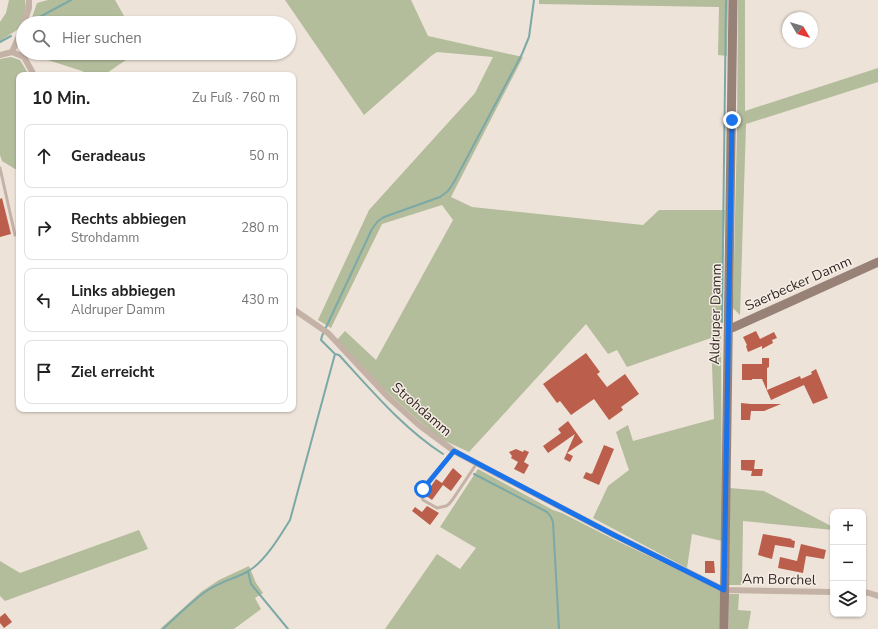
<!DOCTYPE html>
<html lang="de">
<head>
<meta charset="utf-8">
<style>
	body { margin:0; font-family:"Nunito Sans",sans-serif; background:#f6f6f6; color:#222 }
	.controls { position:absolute; right:12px; bottom:12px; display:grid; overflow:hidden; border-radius:8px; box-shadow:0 1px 3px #0004 }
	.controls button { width:36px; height:36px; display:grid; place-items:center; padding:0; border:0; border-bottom:1px solid #e0e0e0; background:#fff; color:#222; font:20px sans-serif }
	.compass { position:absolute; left:782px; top:12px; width:36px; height:36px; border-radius:50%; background:#fff; box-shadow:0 1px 3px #0004; rotate:128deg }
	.stop { position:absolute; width:12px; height:12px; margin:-9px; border:3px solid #1a73e8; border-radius:50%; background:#fff }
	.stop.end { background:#1a73e8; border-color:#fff; box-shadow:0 1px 4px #0008 }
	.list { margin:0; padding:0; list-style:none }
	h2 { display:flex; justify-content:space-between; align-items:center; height:52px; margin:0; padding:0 16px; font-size:17px }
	h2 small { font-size:13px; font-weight:400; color:#767676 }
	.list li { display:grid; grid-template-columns:26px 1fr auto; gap:12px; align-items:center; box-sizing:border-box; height:64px; margin:0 8px 8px; padding:0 8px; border:1px solid #e0e0e0; border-radius:8px }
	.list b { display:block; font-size:15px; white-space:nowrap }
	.list p { margin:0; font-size:13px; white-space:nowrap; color:#767676 }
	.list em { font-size:13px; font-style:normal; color:#767676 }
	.icon { flex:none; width:22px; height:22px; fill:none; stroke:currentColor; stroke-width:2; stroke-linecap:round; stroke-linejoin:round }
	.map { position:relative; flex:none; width:878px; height:629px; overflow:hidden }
	.search { position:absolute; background:#fff; box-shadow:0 1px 3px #0004; left:16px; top:16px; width:280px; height:44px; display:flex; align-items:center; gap:10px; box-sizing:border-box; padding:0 14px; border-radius:22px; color:#767676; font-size:15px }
	.panel { position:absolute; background:#fff; box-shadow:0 1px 3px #0004; left:16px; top:72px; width:280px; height:340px; border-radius:8px }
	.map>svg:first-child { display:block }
</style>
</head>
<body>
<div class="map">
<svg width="878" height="629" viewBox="0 0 878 629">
	<rect width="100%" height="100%" fill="#eee3d9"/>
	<path fill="#b3bc9b" d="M9,0h16l1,8 -6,20 -20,13v-19l6,-9z
		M48,0h67l13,23h-98l7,-20z
		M285,0h126l17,36 95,21 -72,140 21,10 171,18 16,-15h66l-4,117 1,214 -30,-7 -5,34 -94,-50 15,-32 21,-16 -13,-38 12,-7 5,16 81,-22 -3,-81 -84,29 -10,-17 -9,4 -22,-30 -117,128 -28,-13 -23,-19 -35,-32 -46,-48 8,-9 31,29 77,-140 -11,-15 -60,19 -51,104 -13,-8 51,-110 106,-117 18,-36 -56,-5 -6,4 -67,59z
		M539,0h189l-1,56 -9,-1 1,-48 -180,-3z
		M738,0h7v111l133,-43v14l-132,42 -6,191 -7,-7 4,-177z
		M26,53h110l-32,22h-15l-7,-4z
		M11,57l9,3 9,15h-10v93l-4,1 -13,-8 -2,-6v-96z
		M478,469l75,41 9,3 51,26 107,51v39h-335l52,-75 23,15 16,-21 -36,-21z
		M730,488l34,3 69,36v3l-90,-9 -1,64h-14z
		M139,530l9,19 -143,52 -5,-5v-35l20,12z
		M249,566l7,17 7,10 -8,5 6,11 -27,20h-74l41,-37 18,-12z
		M729,594h10l-1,16 13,1 -3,18h-19z"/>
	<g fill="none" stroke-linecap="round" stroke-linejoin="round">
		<path stroke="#7ba9a7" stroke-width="2" d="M34,20l37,-20
			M0,42l11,-6
			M722,322l4,-321
			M335,354l4,1c33,36 64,73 104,99
			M474,474l73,38 4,5 2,5 6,107
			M248,571l3,13 37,45
			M163,629c13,-12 28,-27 42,-37 14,-10 28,-13 42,-20 18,-10 33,-36 43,-52l45,-166 -14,-14 1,-4 50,-107 6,-8 6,-4 56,-20 8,-6 6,-9 68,-128 7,-17 5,-37"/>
	</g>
	<path fill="#bb5e4b" d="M2,198l9,36 -11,3v-38z
		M756,331l4,8 14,-7 3,6 -5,2 1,3 -11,6v-3l-14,6 -2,-6 1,-1 -4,-8z
		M586,353l14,19 -3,2 10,13 18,-13 14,20 -18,13 2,3 -14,10 -15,-21 -23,16 -11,-14 -3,2 -14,-19z
		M762,358h7v9l-2,1v22l33,-14 1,3 11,-5 -1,-2 5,-3 12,29 -15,6 -9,-19 -33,15 -9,-21h-10v1h-10v-16h20z
		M741,403l10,1h30l-17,7h-13l-1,9h-9z
		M568,421l15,21 -16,11 6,3 -3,6 -6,-3 11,-25 -27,19 -5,-7 18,-13 -3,-4z
		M604,445l10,4 -15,36 -16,-7 3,-6 5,2v-1l1,1z
		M516,449l7,3 1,-2 5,2 -5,10 5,3 -5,9 -10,-5 4,-7 -7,-4 1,-2 -3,-4z
		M741,460h14l-1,9h9l-1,7h-11l1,-5 -11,-1z
		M453,468l9,8 -11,15 -8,-6 -11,15 -7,-5 11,-16 6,4z
		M427,506l12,7 -9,12 -18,-14 3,-4 7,5z
		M763,534l29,5 -1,1 4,1 -1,7 -19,-3 -3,14 -14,-4z
		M801,544l25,6 -2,9 -18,-3 -3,17 -25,-5 2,-11 17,4z
		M705,561h9l1,12h-10z
		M5,613l7,9 -8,6 -4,-5v-6z"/>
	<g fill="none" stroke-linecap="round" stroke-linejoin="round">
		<path stroke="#c5b2a6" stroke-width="3" d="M0,168l15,67
			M454,451l-31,38 -2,6 2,5 14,8 9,-2 3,-2 4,-5 24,-36"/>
		<path stroke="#c5b2a6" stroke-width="6" d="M24,23l5,-15v-8
			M23,27l-11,25 12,5 10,18
			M0,55l12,-3
			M293,309l35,24 59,63 32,29 35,26 43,23 117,61 110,55 109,2
			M863,592l6,1 9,3"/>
		<path stroke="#988278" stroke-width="9" d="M729,328h3l146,-66
			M724,629l9,-629"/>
	</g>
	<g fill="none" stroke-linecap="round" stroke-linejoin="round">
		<path stroke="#1a73e8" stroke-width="5" d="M423,489l31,-38 160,84 110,55 8,-470"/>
	</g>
	<g text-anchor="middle" stroke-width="3" stroke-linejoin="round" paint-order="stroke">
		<g font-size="14" fill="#322926" stroke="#f7ede5">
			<text transform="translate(798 283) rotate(-24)" y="5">Saerbecker Damm</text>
			<text transform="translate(715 314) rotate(-89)" y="5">Aldruper Damm</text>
			<text transform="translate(422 409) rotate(41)" y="5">Strohdamm</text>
			<text transform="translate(779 579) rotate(1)" y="5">Am Borchel</text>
		</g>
	</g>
</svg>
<div class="controls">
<button>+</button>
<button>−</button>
<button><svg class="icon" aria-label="layers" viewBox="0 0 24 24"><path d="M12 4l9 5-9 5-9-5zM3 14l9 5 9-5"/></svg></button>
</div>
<svg class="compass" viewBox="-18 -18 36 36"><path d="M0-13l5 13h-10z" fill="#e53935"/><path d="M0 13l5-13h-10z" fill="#767676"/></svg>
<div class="stop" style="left:423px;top:489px"></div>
<div class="stop end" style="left:732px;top:120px"></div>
<div class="search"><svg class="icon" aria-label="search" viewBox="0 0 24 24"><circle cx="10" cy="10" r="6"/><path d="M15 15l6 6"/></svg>Hier suchen</div>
<section class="panel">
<h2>10 Min.<small>Zu Fuß · 760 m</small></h2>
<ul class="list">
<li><svg class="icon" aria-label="ahead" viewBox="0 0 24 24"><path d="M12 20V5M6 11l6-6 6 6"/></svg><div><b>Geradeaus</b></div><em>50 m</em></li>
<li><svg class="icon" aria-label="right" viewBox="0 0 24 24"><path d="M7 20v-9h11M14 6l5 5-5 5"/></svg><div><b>Rechts abbiegen</b><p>Strohdamm</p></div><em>280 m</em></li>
<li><svg class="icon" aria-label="left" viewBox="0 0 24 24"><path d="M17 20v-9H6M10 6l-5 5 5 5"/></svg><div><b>Links abbiegen</b><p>Aldruper Damm</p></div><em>430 m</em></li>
<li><svg class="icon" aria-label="arrive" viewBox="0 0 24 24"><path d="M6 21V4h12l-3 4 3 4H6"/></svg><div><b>Ziel erreicht</b></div></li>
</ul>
</section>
</div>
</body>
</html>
